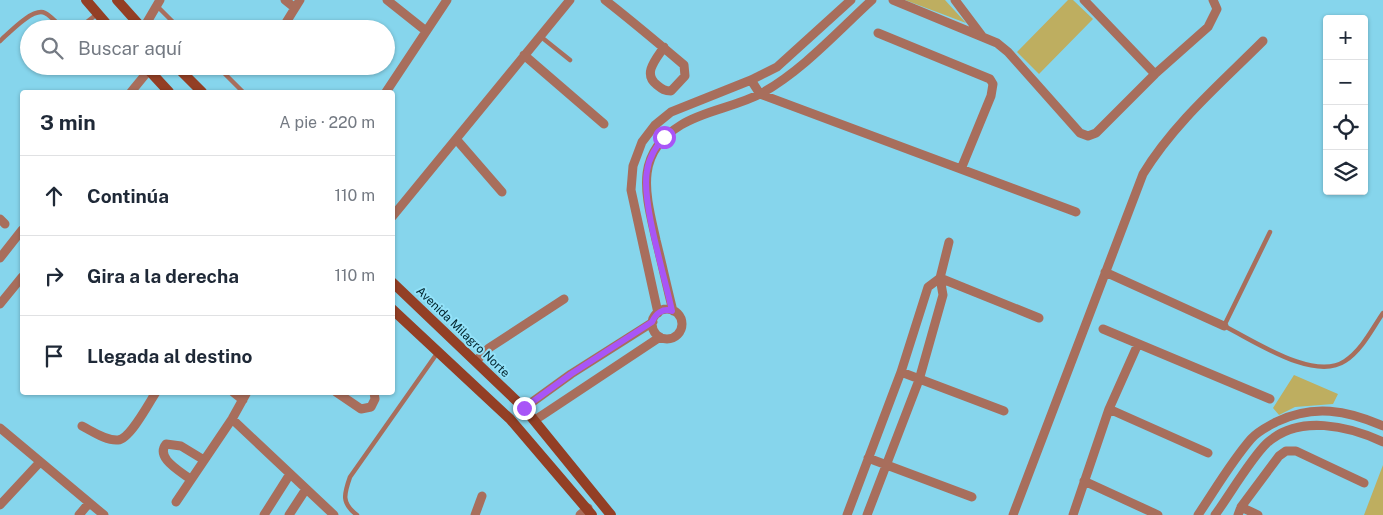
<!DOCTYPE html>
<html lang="es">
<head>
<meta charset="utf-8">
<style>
	body { margin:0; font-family:"Public Sans",sans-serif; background:#f2f2f3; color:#1f2937 }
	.controls { position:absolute; right:15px; top:15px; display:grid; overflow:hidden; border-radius:5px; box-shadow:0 1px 4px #0004 }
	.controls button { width:45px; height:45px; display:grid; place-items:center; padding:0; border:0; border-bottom:1px solid #e0e1e3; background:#fff; color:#1f2937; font:25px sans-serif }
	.stop { position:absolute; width:15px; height:15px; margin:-11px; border:4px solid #a855f7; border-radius:50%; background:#fff }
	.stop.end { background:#a855f7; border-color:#fff; box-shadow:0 1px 5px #0008 }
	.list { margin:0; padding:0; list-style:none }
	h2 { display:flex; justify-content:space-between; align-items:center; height:65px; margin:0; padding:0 20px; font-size:21px }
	h2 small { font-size:16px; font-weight:400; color:#747a83 }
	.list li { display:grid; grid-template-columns:32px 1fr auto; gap:15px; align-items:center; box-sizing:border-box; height:80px; padding:0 20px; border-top:1px solid #e0e1e3 }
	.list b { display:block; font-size:19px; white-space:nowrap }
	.list em { font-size:16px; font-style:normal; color:#747a83 }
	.icon { flex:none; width:28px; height:28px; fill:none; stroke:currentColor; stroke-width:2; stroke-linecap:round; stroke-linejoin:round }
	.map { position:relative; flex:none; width:1383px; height:515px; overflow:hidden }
	.search { position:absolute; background:#fff; box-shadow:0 1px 4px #0004; left:20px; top:20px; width:375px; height:55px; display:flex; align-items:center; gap:12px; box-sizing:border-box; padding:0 18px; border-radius:28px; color:#747a83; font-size:19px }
	.panel { position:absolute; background:#fff; box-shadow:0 1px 4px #0004; left:20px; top:90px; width:375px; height:305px; border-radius:5px }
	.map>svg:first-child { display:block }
</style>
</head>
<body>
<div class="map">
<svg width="1383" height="515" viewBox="0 0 1383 515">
	<rect width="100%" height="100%" fill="#86d5ec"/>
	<path fill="#beae60" d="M905,0h40l21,23z
		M1068,0h5l20,19 -54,55 -22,-22z
		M1294,375l44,19 -5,10 -38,3 -16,8 -6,-7z
		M1383,465v50h-19z"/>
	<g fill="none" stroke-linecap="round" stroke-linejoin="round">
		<path stroke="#a86e5c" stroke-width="4.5" d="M156,5l24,24
			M78,29l19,-15
			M540,36l30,24
			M0,41c9,-8 33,-34 45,-28 6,3 13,11 18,16
			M217,66l26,26
			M1270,232l-46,94c29,14 90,56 121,35 17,-11 27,-32 38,-48
			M357,515c-16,-12 -13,-21 -7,-38l88,-125"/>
		<path stroke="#a86e5c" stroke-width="9" d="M285,0l10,8
			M387,0l39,31
			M605,0c27,21 53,43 79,65l1,11 -14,15c-7,0 -9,-2 -14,-6 -15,-11 -1,-26 7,-38
			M893,0l104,43 11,9 72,81 8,3 8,-3 59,-59 53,-47 9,-18 -4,-9
			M955,0l27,36
			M1084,0l71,74
			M143,29l17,-29
			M282,29l18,-29
			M878,33l112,46 3,5 -2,12 -30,73
			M524,55l80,69
			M751,80l9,14 316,118
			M131,92l18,-22
			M386,92l61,-92
			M456,139l46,53
			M392,217l178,-217
			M0,219l5,5
			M0,258l22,-28
			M1105,272l119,54
			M940,278l99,40
			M0,304l22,-27
			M652 324a15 15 0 1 1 30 0a15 15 0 1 1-30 0Z
			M673,311c-6,-24 -11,-47 -17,-71 -10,-45 -23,-86 25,-115 24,-15 55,-18 81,-32 41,-23 75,-61 110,-93
			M658,313l-27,-123 2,-24 9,-24 13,-17 16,-13 80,-32 26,-13 74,-67
			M1103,329l167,70
			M476,361l13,-13 75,-49
			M901,372l103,39
			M233,392l10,8
			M336,392l25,17 10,-2 4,-8 -1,-7
			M524,408l47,-34 82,-52
			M1109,409l99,44
			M232,419l102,96
			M535,420l125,-83
			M82,426c10,5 24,15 36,14 12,-1 31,-37 38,-48
			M0,428l104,87
			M868,458l104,39
			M190,479c-10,-8 -35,-21 -24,-35l15,2 23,14
			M1084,481l74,34
			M176,502l56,-83 15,-27
			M0,505l40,-43
			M1241,507l17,8
			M79,515l10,-12
			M264,515l26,-41
			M289,515l17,-26
			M475,515l7,-19
			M580,515l8,-7
			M847,515l54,-143 27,-85 12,-9
			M867,515l52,-135 24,-85 -3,-17 9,-36
			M1013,515l130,-341c31,-51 78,-91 120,-133
			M1073,515l36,-106 29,-65
			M1198,515c17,-25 33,-53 53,-76 7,-8 16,-12 25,-17 37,-18 71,-12 107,4
			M1215,515c14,-19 36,-57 52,-72 32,-29 82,-17 116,-1
			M1238,515l3,-8 38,-51 7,-5h10l68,32"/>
		<path stroke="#933f25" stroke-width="10" d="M86,0l25,29
			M117,0l26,29
			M145,66l24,26
			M176,66l26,26
			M392,282l132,126 87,107
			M392,309l118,110 82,96"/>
	</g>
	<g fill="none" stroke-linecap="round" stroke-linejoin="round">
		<path stroke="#a855f7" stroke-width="6" d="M524,408l47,-34 81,-52c4,-9 11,-14 20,-11 -7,-34 -31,-110 -25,-140 2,-14 9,-24 17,-34"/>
	</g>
	<g text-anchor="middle" stroke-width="4" stroke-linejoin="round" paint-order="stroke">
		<g font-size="12" fill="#01242d" stroke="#93e2f9">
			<text transform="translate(463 332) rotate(44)" y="4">Avenida Milagro Norte</text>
		</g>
	</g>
</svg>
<div class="controls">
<button>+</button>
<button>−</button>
<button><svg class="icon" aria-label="locate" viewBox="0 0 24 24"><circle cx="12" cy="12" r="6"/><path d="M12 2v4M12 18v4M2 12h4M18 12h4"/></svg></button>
<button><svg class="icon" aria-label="layers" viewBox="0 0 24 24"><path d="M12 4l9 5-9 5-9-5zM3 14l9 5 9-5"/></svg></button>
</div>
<div class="stop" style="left:664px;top:137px"></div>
<div class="stop end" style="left:524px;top:408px"></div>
<div class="search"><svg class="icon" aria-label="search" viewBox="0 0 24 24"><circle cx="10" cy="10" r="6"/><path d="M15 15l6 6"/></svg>Buscar aquí</div>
<section class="panel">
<h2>3 min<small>A pie · 220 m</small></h2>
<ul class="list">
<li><svg class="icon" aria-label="ahead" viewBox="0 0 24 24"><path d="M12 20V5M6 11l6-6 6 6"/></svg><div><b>Continúa</b></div><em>110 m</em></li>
<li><svg class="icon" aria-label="right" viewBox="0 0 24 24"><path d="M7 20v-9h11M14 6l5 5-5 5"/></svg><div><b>Gira a la derecha</b></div><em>110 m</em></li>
<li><svg class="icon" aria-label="arrive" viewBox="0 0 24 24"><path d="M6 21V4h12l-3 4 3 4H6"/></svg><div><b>Llegada al destino</b></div></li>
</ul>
</section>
</div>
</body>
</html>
